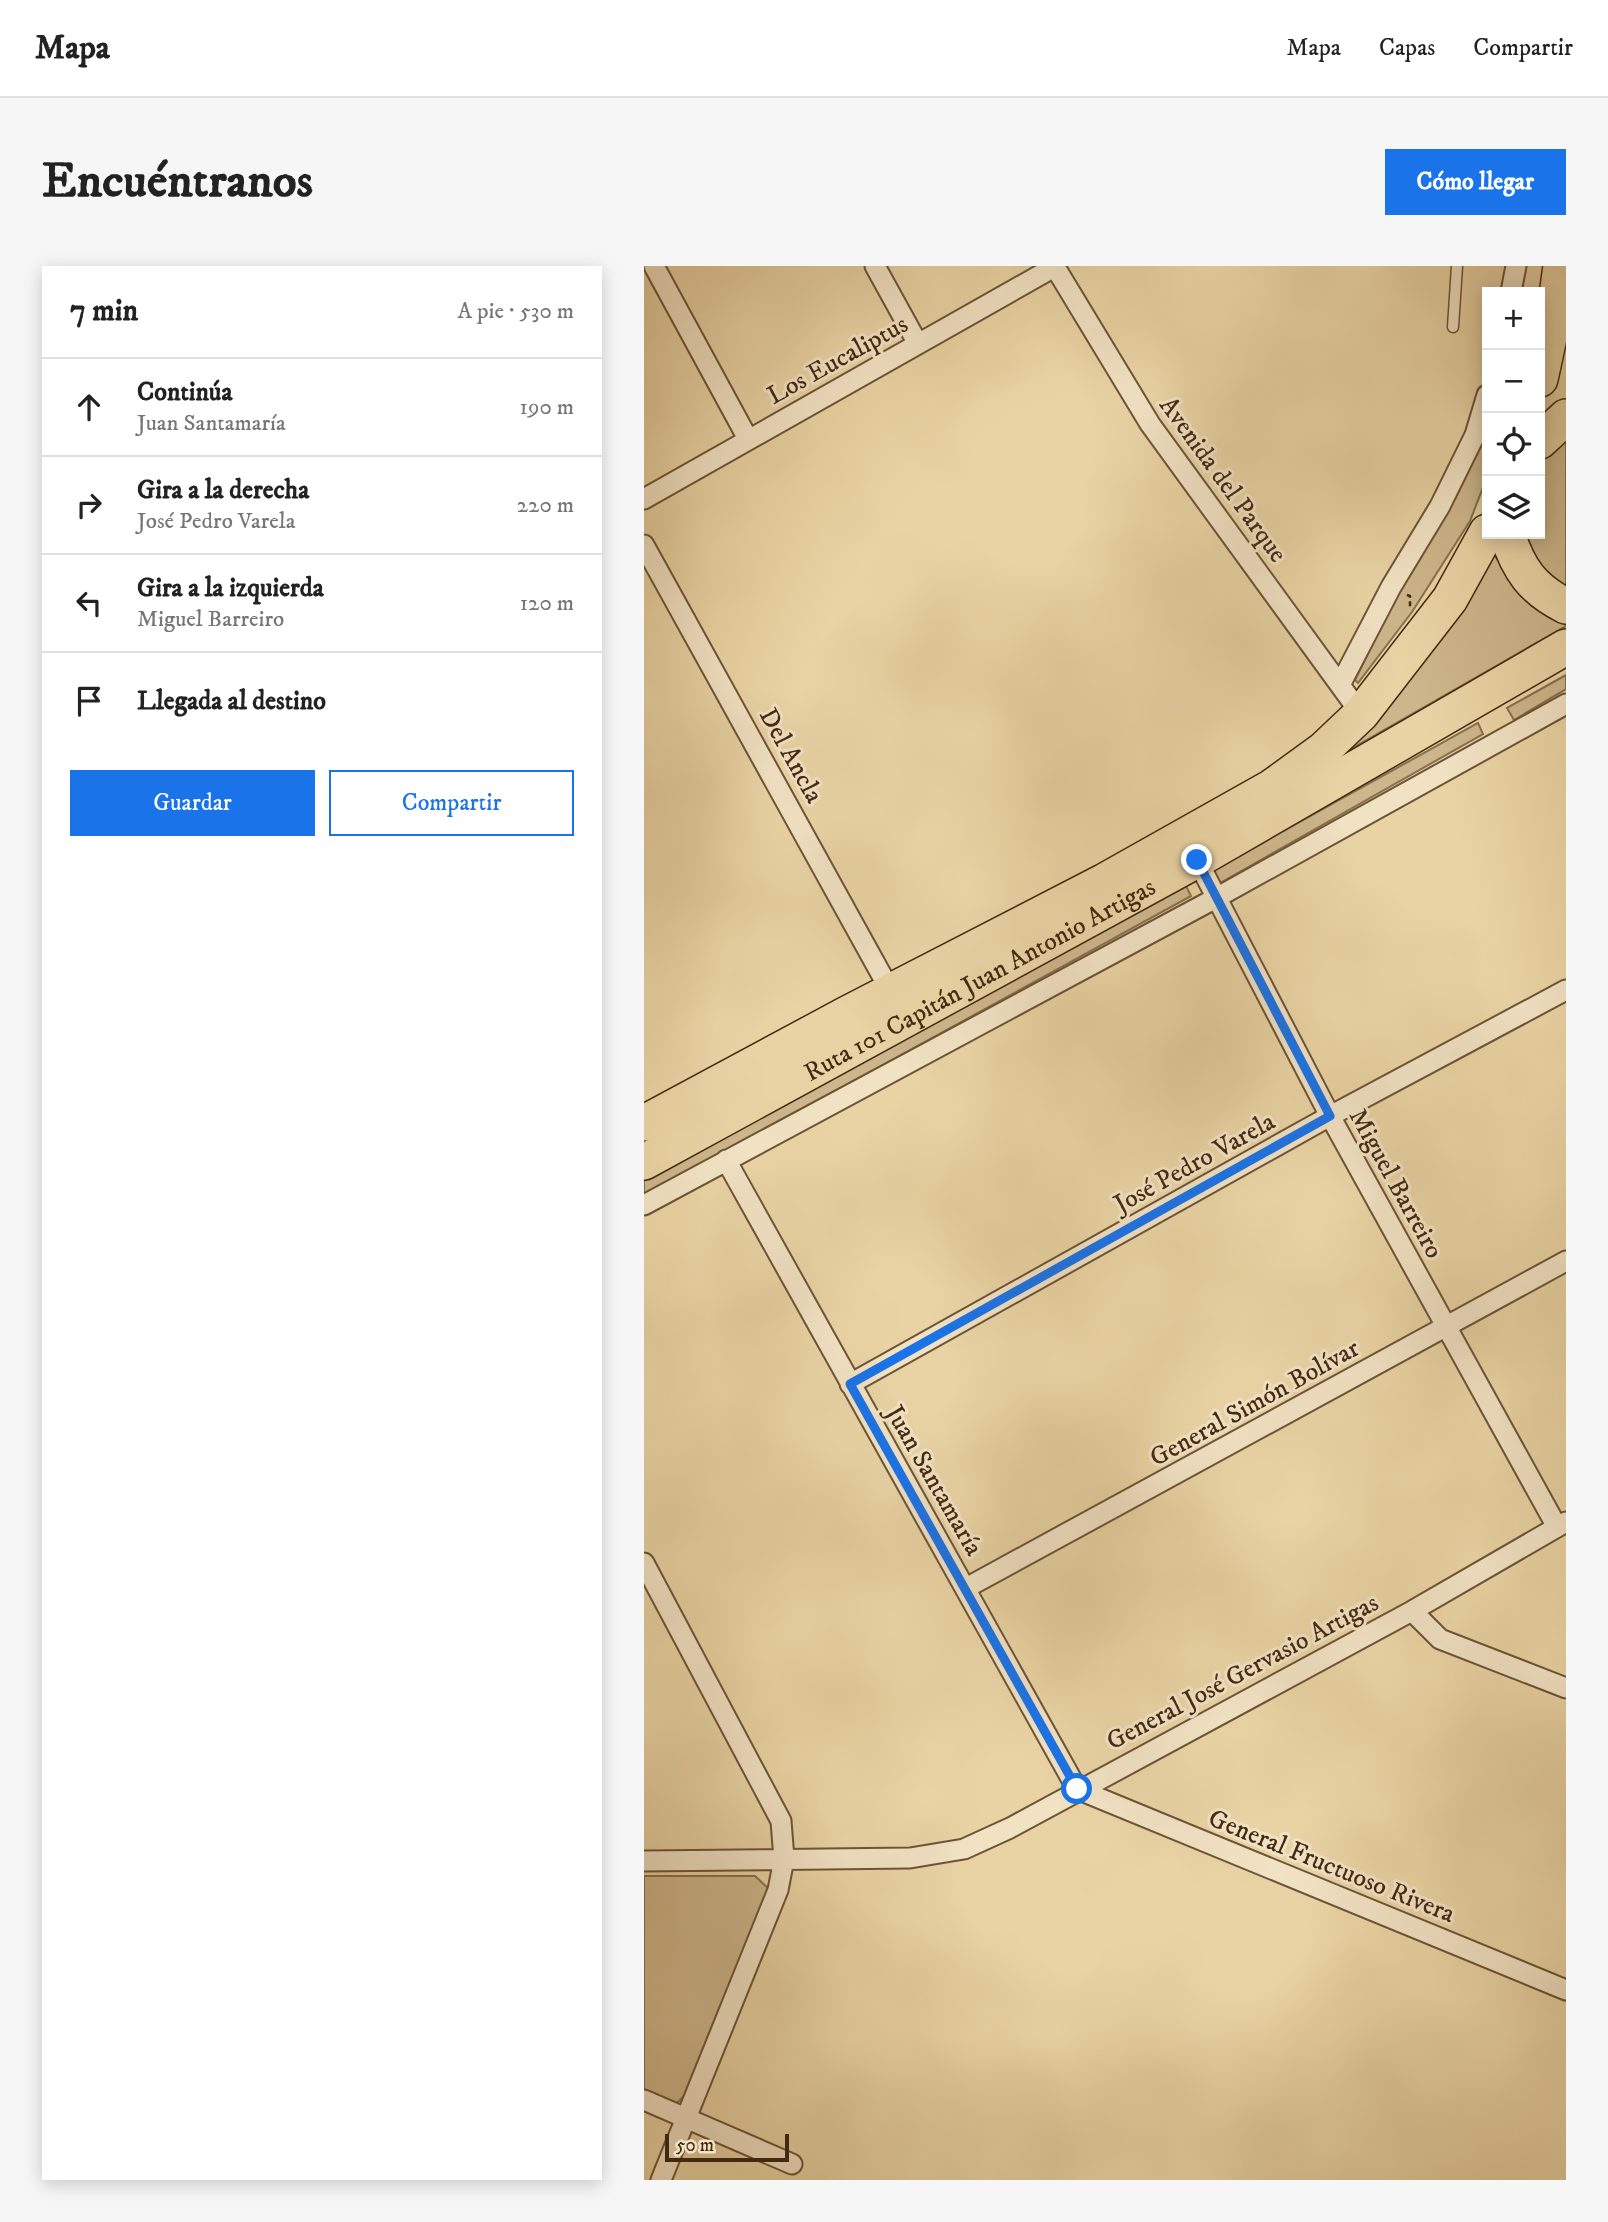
<!DOCTYPE html>
<html lang="es">
<head>
<meta charset="utf-8">
<style>
	body { margin:0; font-family:"IM FELL DW Pica",serif; background:#f6f6f6; color:#222 }
	.controls { position:absolute; right:21px; top:21px; display:grid; overflow:hidden; border-radius:0px; box-shadow:0 4px 18px #0003 }
	.controls button { width:63px; height:63px; display:grid; place-items:center; padding:0; border:0; border-bottom:2px solid #e0e0e0; background:#fff; color:#222; font:35px sans-serif }
	.scale { position:absolute; left:21px; bottom:18px; width:124px; box-sizing:border-box; padding-left:7px; border:4px solid #422a11; border-top:0; font-size:19px; line-height:24px; white-space:nowrap; color:#422a11; -webkit-text-stroke:5px #f1e2c4; paint-order:stroke }
	.stop { position:absolute; width:21px; height:21px; margin:-16px; border:5px solid #1a73e8; border-radius:50%; background:#fff }
	.stop.end { background:#1a73e8; border-color:#fff; box-shadow:0 2px 7px #0008 }
	.list { margin:0; padding:0; list-style:none }
	h2 { display:flex; justify-content:space-between; align-items:center; height:91px; margin:0; padding:0 28px; font-size:30px }
	h2 small { font-size:23px; font-weight:400; color:#767676 }
	.list li { display:grid; grid-template-columns:46px 1fr auto; gap:21px; align-items:center; box-sizing:border-box; height:98px; padding:0 28px; border-top:2px solid #e0e0e0 }
	.list b { display:block; font-size:26px; white-space:nowrap }
	.list p { margin:0; font-size:23px; white-space:nowrap; color:#767676 }
	.list em { font-size:23px; font-style:normal; color:#767676 }
	.actions { display:flex; gap:14px; padding:21px 28px }
	.actions a { flex:1; padding:16px 0; border:2px solid #1a73e8; border-radius:0px; text-align:center; font-size:24px; color:#1a73e8 }
	.actions .main { background:#1a73e8; color:#fff }
	.icon { flex:none; width:38px; height:38px; fill:none; stroke:currentColor; stroke-width:2; stroke-linecap:round; stroke-linejoin:round }
	.map { position:relative; flex:none; width:922px; height:1914px; overflow:hidden; border-radius:0px }
	header { display:flex; align-items:center; gap:42px; box-sizing:border-box; height:98px; padding:0 35px; background:#fff; border-bottom:2px solid #e0e0e0 }
	header strong { font-size:33px }
	nav { display:flex; gap:38px; margin-inline-start:auto; font-size:24px }
	.intro { display:flex; align-items:center; justify-content:space-between; box-sizing:border-box; height:168px; padding:0 42px }
	h1 { margin:0; font-size:49px }
	.button { padding:18px 32px; border-radius:0px; background:#1a73e8; color:#fff; font-size:24px; font-weight:700 }
	main { display:flex; gap:42px; padding:0 42px }
	aside { flex:1; background:#fff; border-radius:0px; box-shadow:0 4px 18px #0003 }
	.map>svg:first-child { display:block }
</style>
</head>
<body>
<header>
<strong>Mapa</strong>
<nav><a>Mapa</a><a>Capas</a><a>Compartir</a></nav>
</header>
<div class="intro"><h1>Encuéntranos</h1><a class="button">Cómo llegar</a></div>
<main>
<aside>
<h2>7 min<small>A pie · 530 m</small></h2>
<ul class="list">
<li><svg class="icon" aria-label="ahead" viewBox="0 0 24 24"><path d="M12 20V5M6 11l6-6 6 6"/></svg><div><b>Continúa</b><p>Juan Santamaría</p></div><em>190 m</em></li>
<li><svg class="icon" aria-label="right" viewBox="0 0 24 24"><path d="M7 20v-9h11M14 6l5 5-5 5"/></svg><div><b>Gira a la derecha</b><p>José Pedro Varela</p></div><em>220 m</em></li>
<li><svg class="icon" aria-label="left" viewBox="0 0 24 24"><path d="M17 20v-9H6M10 6l-5 5 5 5"/></svg><div><b>Gira a la izquierda</b><p>Miguel Barreiro</p></div><em>120 m</em></li>
<li><svg class="icon" aria-label="arrive" viewBox="0 0 24 24"><path d="M6 21V4h12l-3 4 3 4H6"/></svg><div><b>Llegada al destino</b></div></li>
</ul>
<div class="actions"><a class="main">Guardar</a><a>Compartir</a></div>
</aside>
<div class="map">
<svg width="922" height="1914" viewBox="0 0 922 1914">
	<rect width="100%" height="100%" fill="#e9d3a4"/>
	<filter id="stains"><feTurbulence type="fractalNoise" baseFrequency=".00286" numOctaves="4"/><feColorMatrix values="0 0 0 0 .2 0 0 0 0 .09 0 0 0 0 .02 0 0 0 .5 -.17"/></filter>
	<radialGradient id="worn" r=".72"><stop offset=".6" stop-color="#630" stop-opacity="0"/><stop offset="1" stop-color="#630" stop-opacity=".3"/></radialGradient>
	<path fill="#cdb68b" stroke="#88704e" stroke-width="2" d="M843,146v65l-17,44 -58,91 -54,71 -3,-3z
		M922,167v157c-22,-9 -35,-35 -45,-56h19v-72z
		M848,285l11,17 63,55v3l-238,136z
		M922,409v14l-52,31 -7,-12z
		M834,457l5,11 -263,149 -7,-13z
		M541,618l6,12 -547,300v-17z
		M0,1610h111l15,14 -85,205 -8,8 -33,-14z"/>
	<g fill="none" stroke-linecap="round" stroke-linejoin="round">
		<g stroke="#6c5436" stroke-width="13">
			<path id="lane" d="M809,61l4,-61"/>
		</g>
		<g stroke="#6c5436" stroke-width="23">
			<path id="street" d="M10,0l94,173
				M231,0l43,78
				M411,1l95,157 211,290
				M867,26l5,-26
				M0,233l412,-233
				M0,279l247,447
				M696,419l51,-98 49,-81 35,-71 12,-40
				M553,594l133,256 227,411
				M82,894l351,629 489,201
				M0,939l572,-307 350,-194
				M206,1118l480,-268 236,-126
				M0,1297l137,258 3,38 -6,31 -117,290
				M322,1322l600,-327
				M768,1345l28,28 126,49
				M0,1595l266,-3 54,-9 46,-21 402,-217 154,-89
				M0,1834l148,64"/>
		</g>
		<g stroke="#422a11" stroke-width="38">
			<g id="highway">
				<path d="M896,113l15,-69 6,-44"/>
				<path d="M896,175l26,-24"/>
				<path d="M863,268c12,36 25,55 59,72"/>
				<path d="M0,857l203,-109 256,-132 169,-95 51,-37 38,-36 89,-115 37,-67"/>
				<path id="s1" d="M0,896l553,-302 369,-213"/>
			</g>
		</g>
		<path stroke="#422a11" stroke-width="2.5" stroke-dasharray="5 3.5" stroke-linecap="butt" d="M763,329l3,1v11"/>
		<use href="#lane" stroke="#f1e2c4" stroke-width="10"/>
		<use href="#street" stroke="#f1e2c4" stroke-width="19"/>
		<use href="#highway" stroke="#e9d3a4" stroke-width="35"/>
	</g>
	<g fill="none" stroke-linecap="round" stroke-linejoin="round">
		<path stroke="#1a73e8" stroke-width="9" d="M433,1523l-227,-405 480,-268 -133,-256"/>
	</g>
	<g text-anchor="middle" stroke-width="6" stroke-linejoin="round" paint-order="stroke">
		<g font-size="26" fill="#422a11" stroke="#f1e2c4">
			<text transform="translate(193 93) rotate(-29)" y="9">Los Eucaliptus</text>
			<text transform="translate(580 213) rotate(54)" y="9">Avenida del Parque</text>
			<text transform="translate(148 489) rotate(61)" y="9">Del Ancla</text>
			<text dy="9" stroke="none"><textPath href="#s1" startOffset="382">Ruta 101 Capitán Juan Antonio Artigas</textPath></text>
			<text transform="translate(550 896) rotate(-29)" y="9">José Pedro Varela</text>
			<text transform="translate(753 917) rotate(61)" y="9">Miguel Barreiro</text>
			<text transform="translate(610 1136) rotate(-29)" y="9">General Simón Bolívar</text>
			<text transform="translate(291 1214) rotate(60)" y="9">Juan Santamaría</text>
			<text transform="translate(598 1405) rotate(-28)" y="9">General José Gervasio Artigas</text>
			<text transform="translate(688 1599) rotate(22)" y="9">General Fructuoso Rivera</text>
		</g>
	</g>
	<rect width="100%" height="100%" filter="url(#stains)"/>
	<rect width="100%" height="100%" fill="url(#worn)"/>
</svg>
<div class="controls">
<button>+</button>
<button>−</button>
<button><svg class="icon" aria-label="locate" viewBox="0 0 24 24"><circle cx="12" cy="12" r="6"/><path d="M12 2v4M12 18v4M2 12h4M18 12h4"/></svg></button>
<button><svg class="icon" aria-label="layers" viewBox="0 0 24 24"><path d="M12 4l9 5-9 5-9-5zM3 14l9 5 9-5"/></svg></button>
</div>
<div class="scale">50 m</div>
<div class="stop" style="left:433px;top:1523px"></div>
<div class="stop end" style="left:553px;top:594px"></div>
</div>
</main>
</body>
</html>
